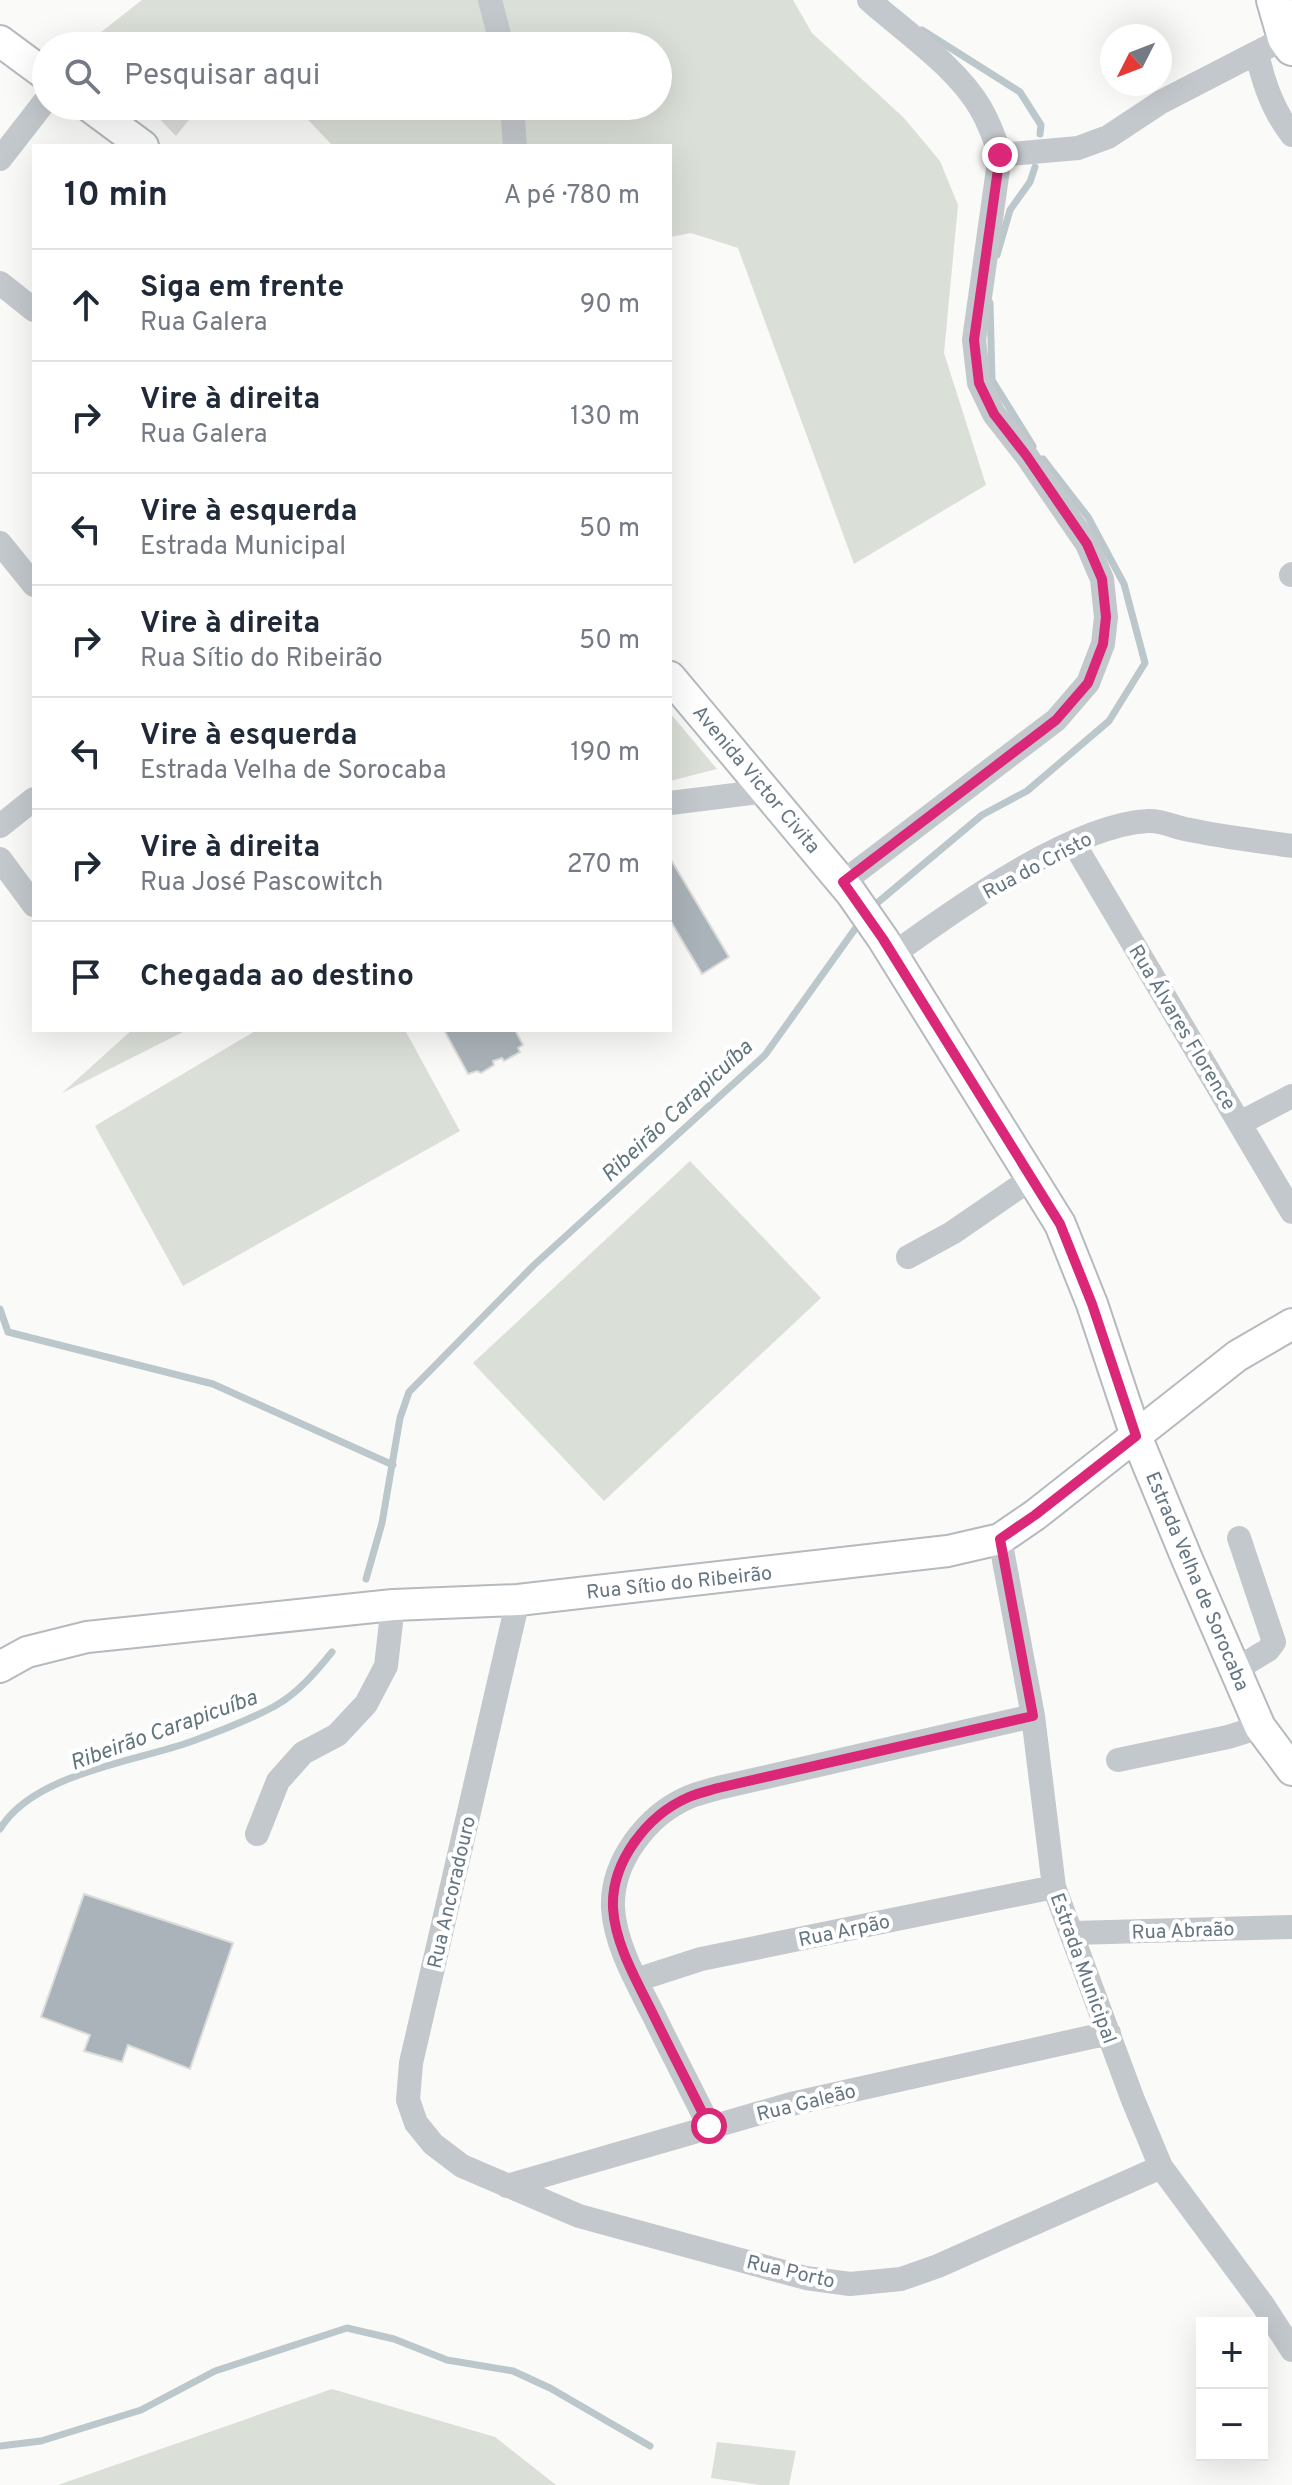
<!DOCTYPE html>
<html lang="pt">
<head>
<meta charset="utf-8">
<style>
	body { margin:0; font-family:Overpass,sans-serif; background:#f2f2f3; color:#1f2937 }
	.controls { position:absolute; right:24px; bottom:24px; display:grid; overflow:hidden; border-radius:0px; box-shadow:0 8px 32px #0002 }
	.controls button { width:72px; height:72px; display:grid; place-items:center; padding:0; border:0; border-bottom:2px solid #e0e1e3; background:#fff; color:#1f2937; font:40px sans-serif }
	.compass { position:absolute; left:1100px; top:24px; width:72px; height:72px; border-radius:50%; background:#fff; box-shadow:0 8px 32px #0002; rotate:228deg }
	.stop { position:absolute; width:24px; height:24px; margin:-18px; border:6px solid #db2777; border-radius:50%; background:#fff }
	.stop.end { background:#db2777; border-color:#fff; box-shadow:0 2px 8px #0008 }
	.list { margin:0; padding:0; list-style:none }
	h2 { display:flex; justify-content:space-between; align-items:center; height:104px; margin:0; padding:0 32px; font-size:34px }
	h2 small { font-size:26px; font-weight:400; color:#747a83 }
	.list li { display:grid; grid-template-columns:52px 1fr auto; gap:24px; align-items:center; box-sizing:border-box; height:112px; padding:0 32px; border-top:2px solid #e0e1e3 }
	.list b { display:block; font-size:30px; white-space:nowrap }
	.list p { margin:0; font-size:26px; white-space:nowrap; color:#747a83 }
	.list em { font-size:26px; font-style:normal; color:#747a83 }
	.icon { flex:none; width:44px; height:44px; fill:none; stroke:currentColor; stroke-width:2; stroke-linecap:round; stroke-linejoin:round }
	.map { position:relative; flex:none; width:1292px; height:2485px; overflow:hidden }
	.search { position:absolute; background:#fff; box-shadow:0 8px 32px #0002; left:32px; top:32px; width:640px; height:88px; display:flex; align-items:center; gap:20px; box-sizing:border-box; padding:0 28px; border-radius:44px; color:#747a83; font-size:30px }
	.panel { position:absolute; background:#fff; box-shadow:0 8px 32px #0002; left:32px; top:144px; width:640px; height:888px; border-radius:0px }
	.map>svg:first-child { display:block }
</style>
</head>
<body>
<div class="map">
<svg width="1292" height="2485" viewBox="0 0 1292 2485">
	<rect width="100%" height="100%" fill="#fafaf8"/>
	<path fill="#dadfd7" d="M142,0h651l19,33 92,85 36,43 18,44 -14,148 42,132 -132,79 -116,-316 -47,-15 -21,4v-91h-337l-38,-40h363v-60h-568l-3,-3z
		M147,106h53l-24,30z
		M670,713l47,56 -47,12z
		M132,1030h55l-125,63z
		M257,1030h148l55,101 -277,155 -88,-160z
		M690,1161l131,137 -217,203 -131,-138z
		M332,2389l163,48 61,48h-498z
		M717,2442l79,9 -7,34h-29l-49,-7z"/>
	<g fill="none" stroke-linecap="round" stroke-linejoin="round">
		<path stroke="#bbc7cb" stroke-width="7" d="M922,30l98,62 21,33 -1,9
			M997,255l13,-45 20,-28 5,-15
			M990,303l2,77 41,66
			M870,909l112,-94 45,-24 82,-70 36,-58 -21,-79 -36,-67 -45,-58
			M0,1309l8,23 205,52 180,81
			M366,1579l16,-56 18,-105 9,-26 125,-127 231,-210 95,-133
			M0,1829c33,-55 133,-67 190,-87 28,-10 59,-22 85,-36 23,-13 40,-33 57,-54
			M0,2446l41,-5 100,-31 74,-39 132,-43 47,11 53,21 66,11 37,17 100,58"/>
	</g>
	<path fill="#aab3b9" stroke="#dcdcda" stroke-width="2" d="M670,858l59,99 -27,17 -32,-54z
		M444,1030h71l8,15 -5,3 2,4 -16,9 -2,-3 -9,3 1,4 -13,8 -4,-2 -9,3z
		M84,1894l149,49 -43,126 -62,-24 -6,17 -38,-11 6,-16 -49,-18z"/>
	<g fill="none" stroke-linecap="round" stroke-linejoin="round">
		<g stroke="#b5babe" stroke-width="34">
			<path id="major" d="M0,41l46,34
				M89,106l54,40
				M670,677l181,216 32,46 177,285 32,80 44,132 51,123 73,168 32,43
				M0,1667l27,-15 60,-15 306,-32 125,-5 430,-49 52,-12 35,-24 202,-159 55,-32"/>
		</g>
		<g stroke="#b4b9bd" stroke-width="38">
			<path id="highway" d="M1274,0l11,38 7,10"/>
		</g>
		<path stroke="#c3c8cc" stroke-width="24" d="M490,0l12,46
			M1257,53c6,29 16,58 35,82
			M512,106l3,40
			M1000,155l78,-7 30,-11 53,-35 124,-64
			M0,159l46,-59
			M0,283l34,27
			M0,543l34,42
			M1291,575l1,-1
			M670,803l97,-12
			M0,826l34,-27
			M1073,842l219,370
			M0,859l34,46
			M843,882l213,-162 32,-37 15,-39 3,-27 -4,-38 -15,-35 -61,-89 -32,-41 -15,-31 -5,-43 26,-185c-5,-16 -11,-32 -19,-46 -24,-42 -76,-77 -112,-109
			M892,955c62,-45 179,-130 256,-134 14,-1 28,7 42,9 34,7 68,11 102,16
			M1240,1123l52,-27
			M908,1257l44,-24 80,-55
			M1000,1539l33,177 21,171 79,213 28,67 102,138 29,45
			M518,1600l-107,463 -3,37 8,23 17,21 29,22 117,50 227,62 44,6 51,-5 37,-13 223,-99
			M1235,1670l33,-20 6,-8 -35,-104
			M1118,1760l110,-23 32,-10
			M257,1834l21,-53 25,-28 34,-18 29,-31 20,-38 7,-61
			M1073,1933l219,-6
			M636,1980l65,-21 353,-72
			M709,2126c-18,-37 -37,-73 -55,-110 -16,-32 -39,-71 -41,-108 -2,-46 34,-93 76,-111 9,-4 19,-6 29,-9l315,-72
			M507,2186l284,-82 318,-71"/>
		<use href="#major" stroke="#fff" stroke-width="30"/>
		<use href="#highway" stroke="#fff" stroke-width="34"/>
	</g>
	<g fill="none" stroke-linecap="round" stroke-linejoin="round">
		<path stroke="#db2777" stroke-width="10" d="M709,2126c-18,-37 -37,-73 -55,-110 -16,-33 -39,-71 -41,-108 -2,-46 34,-93 76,-111 9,-4 19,-6 29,-9l315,-72 -33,-177 35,-24 101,-79 -44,-132 -32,-80 -177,-285 -40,-57 213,-162 32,-37 15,-39 3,-27 -4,-38 -15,-35 -61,-89 -32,-41 -15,-31 -5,-43 26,-185"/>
	</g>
	<g text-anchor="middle" stroke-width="8" stroke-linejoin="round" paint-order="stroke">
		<g font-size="20" fill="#657683" stroke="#fff">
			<text transform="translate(757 779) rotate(50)" y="7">Avenida Victor Civita</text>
			<text transform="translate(1037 865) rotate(-28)" y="7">Rua do Cristo</text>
			<text transform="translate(1183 1027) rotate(59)" y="7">Rua Álvares Florence</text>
			<text transform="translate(1198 1581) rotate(67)" y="7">Estrada Velha de Sorocaba</text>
			<text transform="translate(679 1582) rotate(-6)" y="7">Rua Sítio do Ribeirão</text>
			<text transform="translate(451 1892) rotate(-77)" y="7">Rua Ancoradouro</text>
			<text transform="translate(844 1930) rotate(-12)" y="7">Rua Arpão</text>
			<text transform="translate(1183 1930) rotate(-2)" y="7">Rua Abraão</text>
			<text transform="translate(1084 1968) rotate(70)" y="7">Estrada Municipal</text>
			<text transform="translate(806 2102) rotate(-14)" y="7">Rua Galeão</text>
			<text transform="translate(791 2271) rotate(13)" y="7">Rua Porto</text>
		</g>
		<g font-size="22" font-style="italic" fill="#60757c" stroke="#fff">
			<text transform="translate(676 1110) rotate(-43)" y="8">Ribeirão Carapicuíba</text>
			<text transform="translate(163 1729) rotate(-20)" y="8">Ribeirão Carapicuíba</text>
		</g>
	</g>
</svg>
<div class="controls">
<button>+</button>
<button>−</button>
</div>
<svg class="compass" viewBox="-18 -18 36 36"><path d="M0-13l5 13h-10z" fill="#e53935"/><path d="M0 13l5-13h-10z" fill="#747a83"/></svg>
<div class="stop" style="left:709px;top:2126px"></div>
<div class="stop end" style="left:1000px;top:155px"></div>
<div class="search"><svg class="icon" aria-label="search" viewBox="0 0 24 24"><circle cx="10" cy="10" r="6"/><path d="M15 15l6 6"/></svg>Pesquisar aqui</div>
<section class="panel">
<h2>10 min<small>A pé · 780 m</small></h2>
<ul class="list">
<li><svg class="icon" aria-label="ahead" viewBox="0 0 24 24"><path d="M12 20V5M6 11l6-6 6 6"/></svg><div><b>Siga em frente</b><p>Rua Galera</p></div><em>90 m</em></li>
<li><svg class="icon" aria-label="right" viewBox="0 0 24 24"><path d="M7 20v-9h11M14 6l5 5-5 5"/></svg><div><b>Vire à direita</b><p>Rua Galera</p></div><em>130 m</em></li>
<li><svg class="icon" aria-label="left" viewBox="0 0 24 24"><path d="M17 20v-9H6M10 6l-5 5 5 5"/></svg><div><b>Vire à esquerda</b><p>Estrada Municipal</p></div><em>50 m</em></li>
<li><svg class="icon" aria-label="right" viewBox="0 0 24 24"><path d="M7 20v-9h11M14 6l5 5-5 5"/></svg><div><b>Vire à direita</b><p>Rua Sítio do Ribeirão</p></div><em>50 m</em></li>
<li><svg class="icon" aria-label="left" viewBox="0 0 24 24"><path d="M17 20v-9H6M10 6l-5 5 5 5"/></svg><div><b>Vire à esquerda</b><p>Estrada Velha de Sorocaba</p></div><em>190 m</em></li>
<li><svg class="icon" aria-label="right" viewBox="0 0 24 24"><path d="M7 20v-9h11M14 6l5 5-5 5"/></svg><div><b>Vire à direita</b><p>Rua José Pascowitch</p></div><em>270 m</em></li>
<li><svg class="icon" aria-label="arrive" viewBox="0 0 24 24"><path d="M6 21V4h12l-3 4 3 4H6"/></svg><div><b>Chegada ao destino</b></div></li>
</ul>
</section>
</div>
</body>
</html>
